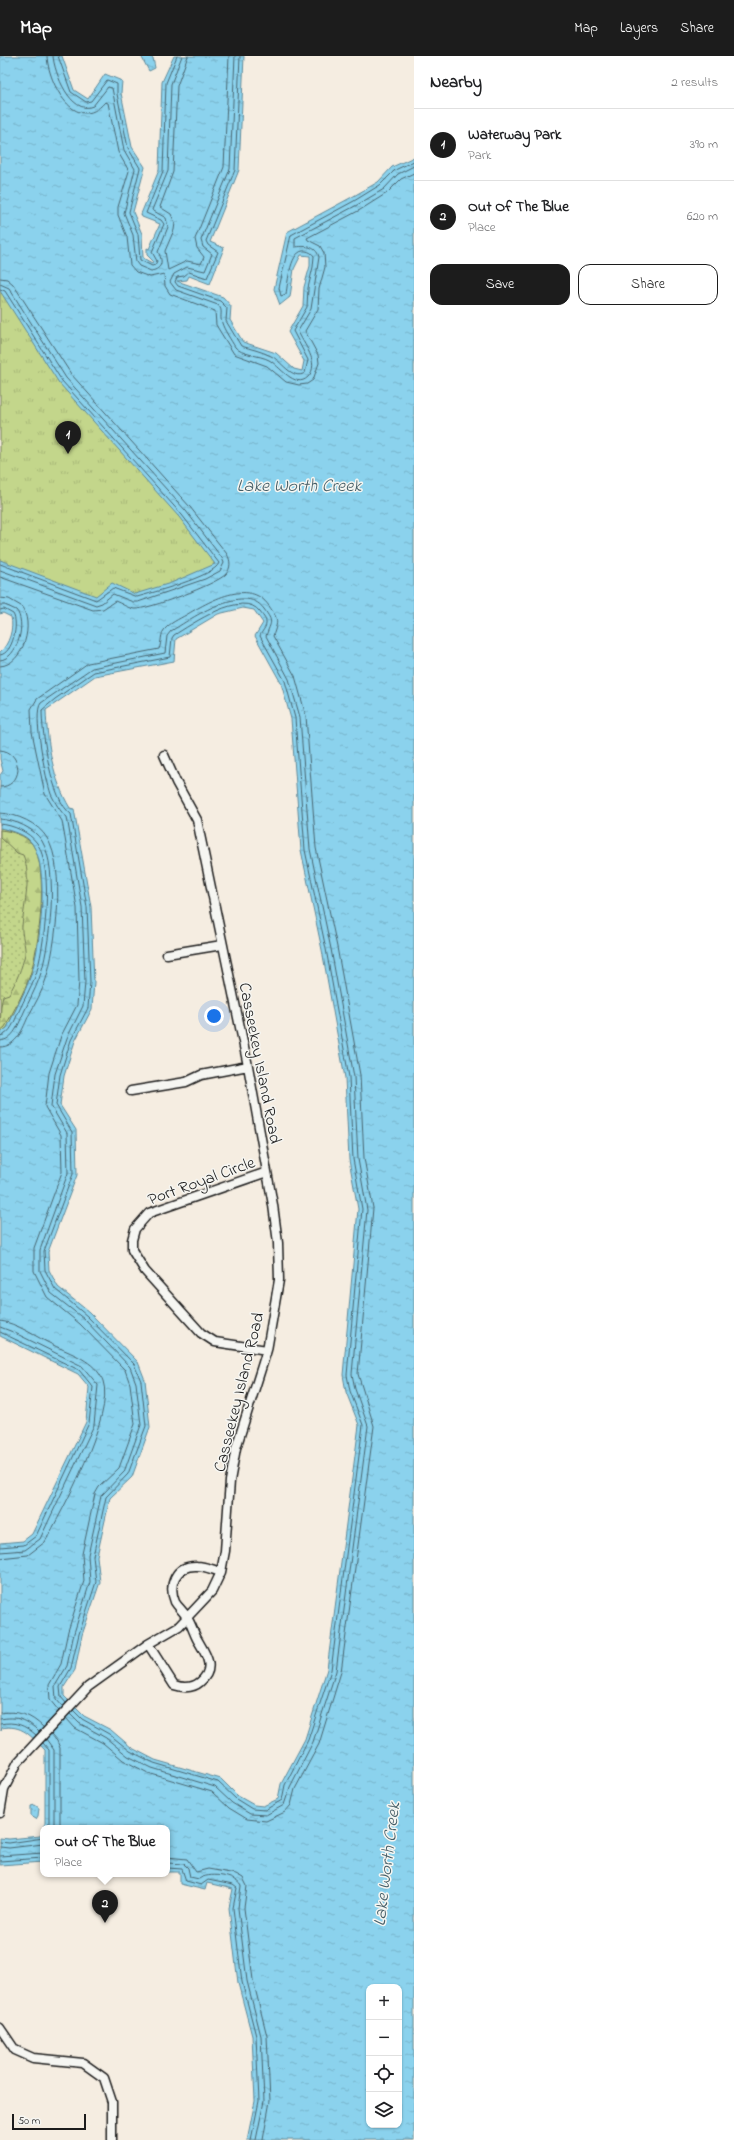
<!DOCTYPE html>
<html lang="en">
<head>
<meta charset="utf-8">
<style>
	body { margin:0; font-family:"Indie Flower",sans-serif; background:#f6f6f6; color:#202124 }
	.controls { position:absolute; right:12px; bottom:12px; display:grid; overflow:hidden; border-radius:8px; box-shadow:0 1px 3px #0004 }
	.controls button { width:36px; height:36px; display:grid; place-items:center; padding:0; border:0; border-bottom:1px solid #e0e0e0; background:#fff; color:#202124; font:20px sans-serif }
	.scale { position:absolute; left:12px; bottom:10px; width:74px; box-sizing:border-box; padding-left:4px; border:2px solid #1c1c1c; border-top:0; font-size:11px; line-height:14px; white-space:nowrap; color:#1c1c1c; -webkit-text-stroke:3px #f6f6f2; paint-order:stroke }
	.you { position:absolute; left:214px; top:960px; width:14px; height:14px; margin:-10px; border:3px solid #fff; border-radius:50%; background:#1a73e8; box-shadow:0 0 0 6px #1a73e833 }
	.badge { display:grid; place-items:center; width:26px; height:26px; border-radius:50%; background:#1c1c1c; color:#fff; font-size:13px; font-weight:700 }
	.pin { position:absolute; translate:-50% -33px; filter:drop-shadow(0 1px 2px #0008) }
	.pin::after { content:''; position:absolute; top:21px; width:14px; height:12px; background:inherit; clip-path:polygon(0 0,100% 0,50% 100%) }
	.popup { position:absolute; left:40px; top:1769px; width:130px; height:52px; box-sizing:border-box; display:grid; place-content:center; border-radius:8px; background:#fff; filter:drop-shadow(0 1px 3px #0005); font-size:13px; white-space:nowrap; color:#757577 }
	.popup b { font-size:15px; color:#202124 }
	.popup::after { content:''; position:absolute; left:50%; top:100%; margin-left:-8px; border:8px solid transparent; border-top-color:#fff }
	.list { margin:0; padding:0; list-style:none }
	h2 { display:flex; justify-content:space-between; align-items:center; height:52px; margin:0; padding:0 16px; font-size:17px }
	h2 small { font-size:13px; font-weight:400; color:#757577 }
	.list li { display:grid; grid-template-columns:26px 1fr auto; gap:12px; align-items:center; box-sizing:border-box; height:72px; padding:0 16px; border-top:1px solid #e0e0e0 }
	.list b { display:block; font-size:15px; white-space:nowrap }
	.list p { margin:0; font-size:13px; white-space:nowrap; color:#757577 }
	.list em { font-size:13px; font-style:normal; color:#757577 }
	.actions { display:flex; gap:8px; padding:12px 16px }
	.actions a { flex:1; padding:9px 0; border:1px solid #1c1c1c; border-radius:12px; text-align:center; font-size:14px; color:#1c1c1c }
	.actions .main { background:#1c1c1c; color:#fff }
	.icon { flex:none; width:22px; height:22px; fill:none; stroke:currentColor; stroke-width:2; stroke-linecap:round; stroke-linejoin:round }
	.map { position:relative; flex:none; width:414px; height:2084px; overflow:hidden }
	header { display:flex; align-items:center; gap:24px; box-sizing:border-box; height:56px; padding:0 20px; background:#1c1c1c; color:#fff }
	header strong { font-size:19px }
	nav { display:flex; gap:22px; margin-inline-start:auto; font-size:14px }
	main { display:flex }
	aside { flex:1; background:#fff }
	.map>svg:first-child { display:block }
</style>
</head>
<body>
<header>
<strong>Map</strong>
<nav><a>Map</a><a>Layers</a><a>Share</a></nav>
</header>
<main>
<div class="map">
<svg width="414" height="2084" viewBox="0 0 414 2084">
	<defs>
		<pattern id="grass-dots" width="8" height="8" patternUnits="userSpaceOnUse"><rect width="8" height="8" fill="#c3d68b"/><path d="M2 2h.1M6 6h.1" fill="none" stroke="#a7b777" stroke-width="1.8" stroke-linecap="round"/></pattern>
		<pattern id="forest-firs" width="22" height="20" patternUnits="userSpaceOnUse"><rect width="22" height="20" fill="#c3d68b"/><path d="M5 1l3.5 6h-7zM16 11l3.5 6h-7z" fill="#a7b777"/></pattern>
		<pattern id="park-tufts" width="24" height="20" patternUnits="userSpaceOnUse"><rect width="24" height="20" fill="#c3d68b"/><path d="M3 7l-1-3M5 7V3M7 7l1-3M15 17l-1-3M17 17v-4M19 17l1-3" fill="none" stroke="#a7b777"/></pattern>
		<pattern id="water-ripples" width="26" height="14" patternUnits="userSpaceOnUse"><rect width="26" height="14" fill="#8bd2ed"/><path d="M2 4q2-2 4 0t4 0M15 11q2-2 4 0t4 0" fill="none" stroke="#77b4cb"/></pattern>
	</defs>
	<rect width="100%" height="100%" fill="#f5ede1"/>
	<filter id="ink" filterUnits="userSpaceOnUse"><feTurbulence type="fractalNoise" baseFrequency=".025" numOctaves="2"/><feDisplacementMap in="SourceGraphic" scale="8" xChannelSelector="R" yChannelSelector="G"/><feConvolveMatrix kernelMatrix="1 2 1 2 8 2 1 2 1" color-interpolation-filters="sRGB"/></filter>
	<g filter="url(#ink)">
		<path fill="url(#grass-dots)" stroke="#707954" d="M0,772c9,2 21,5 28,11 24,20 12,109 3,136 -6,18 -16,35 -24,53l-7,5z"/>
		<path fill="url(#forest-firs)" stroke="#707954" d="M0,774c11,1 26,5 33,15 16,25 6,102 -3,130 -6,18 -16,35 -25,52l-5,4 1,-25 2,-10 6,-2c7,-12 13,-26 16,-40 1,-9 -4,-19 -3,-28 2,-21 10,-51 1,-71l-6,-2 -17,-16z"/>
		<path fill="url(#park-tufts)" stroke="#707954" d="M0,224l216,260 -3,36 -44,15 -92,9 -77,-36z"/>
		<path fill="url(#water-ripples)" stroke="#5f8999" fill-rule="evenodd" d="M0,0h62l12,34 14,9 17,-25 17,7 -1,12 11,54 13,20 -12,45 9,22 1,24 9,5 1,-2 -6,-6v-7l2,1 11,-25 -18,-7 -1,-3 18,-44 3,-88 12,-26h70l-5,114 -29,72 14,6 -14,36 -21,-8 -2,4 -10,1 46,16 8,9 -1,14 13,22 33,11 18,16 8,2 2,-10 -16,-29 15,-26 1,-19 6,-21v-10l-9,-1 -7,14 -4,28 -10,8 -6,-16 13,-57 65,-35 26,-15 14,-15 22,-10v1983h-167l8,-39 -3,-65 -14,-53 -9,-75 4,-19 -26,-6 -2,7 -25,-6v-12h-13v-44h-122v-78c-15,-14 -22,-26 -44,-22l-1,3v-188l23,-2 9,-7 54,-112 3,-35 -11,-13 -78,-38v-303l7,-5c8,-18 18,-35 24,-53 9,-27 21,-116 -3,-136 -7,-6 -19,-9 -28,-11v-53l3,-4 -3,-12v-107c9,-7 14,-24 11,-35l-8,-4 -3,1v-54l96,36 16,-13 23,11 36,-11 44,-19 -36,-47 -120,-134 -59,-92zM243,552l11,2 9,13 -8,13 26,47 10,36 10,131 21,100 23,128 4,82 9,49 -15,166 3,17 13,33 -32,244 -22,70 -24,45 -3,15 -15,7 -9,-1 -16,-9 -17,-17 -66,-19 -23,-12 -21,-18 -27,-14 -20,-20v-9l11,-17 7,-35 18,-53 -3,-26 13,-58 22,-21 18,-50 -5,-47 -7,-18 -49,-50 -31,-25 -9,-17 -1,-18 29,-77 -1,-45 -16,-25 4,-29 11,-35 17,-32 2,-27 -3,-75 -17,-98 -4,-1c-17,-28 -23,-65 -24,-98l49,-34 79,-15 2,-22 42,-25zM369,1931h30v138h-30z
			M141,0h7l5,2 2,10 -6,3z
			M35,1749l4,3 -1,8 -2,3 -5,-3v-10z
			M43,1776v30l-43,3v-27l9,1 31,-3z"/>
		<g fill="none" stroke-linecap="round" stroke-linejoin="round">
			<path stroke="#486570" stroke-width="1" d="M47,0c1,27 29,80 58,46l3,1 10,49 11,19 -11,36v8l9,22 3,28 6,7 14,5 14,-3 1,12 5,8 45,17 1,14 18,29 33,12 19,16 13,3 8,-1 6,-4 6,-17 -1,-8 -13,-24 13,-22 1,-20 6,-22 -1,-14 -4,-7 -12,-6 -1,-2 53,-28 27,-17 14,-14 13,-6
				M53,0c1,16 18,60 40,50l15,-19 4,1 12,62 11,19 -11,44 9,22 3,27 3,4 12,5c12,-2 12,-11 7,-19l10,-25 -2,-9 -14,-8 16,-39 3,-87 11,-28
				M58,0l13,36 15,10 5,-1 16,-21 10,4v10l11,54 12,20 -11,44 9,22 2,26 12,6 3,-1 2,-4 -5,-9 12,-28 -3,-4 -15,-7 17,-42 3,-88 11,-27
				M188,0l-11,30 -4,86 -13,35 11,7 4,9 -1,7 -9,21 3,19 19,-9 14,3 3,-7 -7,-9 -2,-9 29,-72 5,-111
				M235,0l-5,113 -29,71 2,7 9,7 -7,17 -18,-4 -13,7 -4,8 6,8 42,15c6,6 1,10 4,18 2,7 9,17 13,24 6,8 25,8 34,13 10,5 26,30 39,17 13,-14 -5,-33 -10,-46l13,-22 8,-52c-3,-12 -15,-11 -24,-10v-9l62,-33 27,-16 14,-15 16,-8
				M240,0l-5,114 -29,71 2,4 10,7 -11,26 -18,-6 -5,4 -7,1 -2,5 3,4 42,15 7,7 -1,13 15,25c10,3 20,5 30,10 10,4 21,25 34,17l3,-13 -15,-29 14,-24 1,-19 5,-21 1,-11c-2,-3 -4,-4 -8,-5 -16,-3 -18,32 -20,43l-5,2 -2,-8 12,-53 63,-34 26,-16 15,-15 19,-9
				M0,222l7,1 6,5 58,90 119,133 37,47c4,7 4,14 -1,20 -9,10 -78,36 -92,35 -7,-1 -13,-6 -19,-8l-12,8 -10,1 -93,-33
				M0,228l9,4 57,90 120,133 36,47 2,5 -4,8 -15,8 -67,23h-5l-20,-8 -11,9 -6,2 -96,-35
				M0,233l5,2 57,90 120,134 37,48c-4,13 -68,30 -82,34l-24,-9 -17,12 -96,-36
				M0,542l9,1 12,7c14,16 3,59 -21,60
				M0,549h5l11,5c11,12 2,49 -16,50
				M0,554l4,-1 9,5c6,9 0,40 -13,41
				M0,694c12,1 17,9 18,20 -1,10 -8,17 -18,17
				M0,757c17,1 38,10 47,25 19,31 9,108 -1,141 -4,13 -11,25 -17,36 -6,13 -12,32 -29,32
				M0,763c15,1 34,9 42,22 17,28 8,108 -3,138 -4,11 -10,22 -15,33 -5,11 -10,28 -24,29
				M0,768c13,1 29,8 37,19 17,25 8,106 -2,134 -5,12 -11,23 -16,34 -4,8 -8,24 -19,25
				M0,1265c15,1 38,17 53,24 17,8 43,16 50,36 12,33 -41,130 -58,161l-17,13 -28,3
				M0,1271l13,5 69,34 16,19 -4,40 -54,114 -15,11 -25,2
				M0,1276l79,38 14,17 -4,36 -53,113 -12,9 -24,2
				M66,1647l-5,-6 -1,-10 11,-19 8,-34 17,-52 -3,-26 13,-59 22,-23 18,-48 -5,-45 -7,-17 -47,-48 -32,-27 -10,-19 -1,-19 29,-77 -1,-42 -16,-27 4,-30 11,-35 17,-32 2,-26 -3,-75 -16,-93c-20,-14 -29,-80 -29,-104l13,-11 39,-27 76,-15 2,-19 2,-3c17,-10 69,-47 86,-23 2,3 6,7 6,10 1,5 -5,10 -6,14l25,45 10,37 10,132 21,99 23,128 4,82 9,50 -15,166 3,16 13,34 -32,245 -23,70 -23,45 -3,15 -17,10 -13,-1 -16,-10 -18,-17 -64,-19 -24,-12 -21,-17 -27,-15 -9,-9
				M63,1651l-7,-8 -1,-13 12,-20 7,-33 16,-51 -2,-27 13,-59 23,-24 17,-47 -5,-42 -6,-16 -46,-48 -33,-26 -11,-22v-21l28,-77 -1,-40 -16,-27 4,-32 12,-36 16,-32 2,-24 -3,-75 -15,-90c-7,-5 -12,-15 -16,-23 -5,-14 -19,-81 -10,-91l51,-35 73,-15 2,-17 4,-5c20,-12 73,-50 93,-22 10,14 7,12 2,27l23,43 11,38 10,132 21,100 23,128 4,82 9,51 -15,164 3,15 13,37 -32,245 -23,71 -23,45 -6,18 -18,10 -16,-1 -18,-11 -17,-16 -63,-19 -24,-12 -22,-18 -27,-15 -9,-9
				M59,1655l-9,-11 -1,-15 12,-21 7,-33 16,-50 -2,-27 13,-60 4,-7 20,-19 16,-44 -5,-40 -5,-14 -45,-46 -33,-27 -13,-26v-23l28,-76 -1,-37 -16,-28 4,-34 12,-37 16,-31 2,-24 -2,-73 -3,-18 -12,-69 -17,-27 -13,-62 -1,-23 6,-10 51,-36 71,-14c3,-7 1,-15 6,-20 5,-6 14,-10 21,-14 22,-13 63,-38 83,-9 10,14 9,15 4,30l22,40 11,40 10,132 21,99 23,128 4,83 9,50 -15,166 16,52 -33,246 -22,72 -24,45 -4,16 -6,7 -19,9 -19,-2 -18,-11 -17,-16 -64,-19 -25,-13 -20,-17 -28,-15 -9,-10
				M0,1657c18,-3 31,2 43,14
				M0,1663c17,-3 27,0 39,13
				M0,1668c15,-3 25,1 36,11
				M51,1678l6,7 3,7v80
				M46,1683l8,11v78
				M43,1687l6,7v78
				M0,1786l9,1 34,-5
				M0,1791l9,1 34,-4
				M0,1800l43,-3
				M167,1801l20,2 9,13 12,-3 28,5 7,4 4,8 -3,22 9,72 14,56 3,65 -7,39
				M0,1805l43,-3
				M167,1807l17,1 4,4 2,9 9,2c9,-7 36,-4 42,7l-3,22 9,73 14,55 3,65 -8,39
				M167,1812l15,1 4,12 15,4 7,-5 25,5 4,3 -4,20 9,74 14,54 3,65 -8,39"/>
			<g stroke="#1c1c1c" stroke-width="11">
				<path id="minor" d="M167,898l55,-9
					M131,1035l55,-9 15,-7 47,-9
					M267,1116l-118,41 -14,16 -3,11v10l13,21 56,62 14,9 52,8
					M148,1588l26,41c9,3 18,4 26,-3 17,-14 5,-29 -3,-43 -4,-8 -6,-16 -11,-23 -3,-5 -8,-9 -11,-14 -7,-17 0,-37 22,-36 8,0 16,4 24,6
					M0,1757l4,-24 14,-27 70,-75 60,-43 31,-18 33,-35 9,-19 4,-21 5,-70 6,-33 31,-98 12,-70 -1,-37 -5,-38 -25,-139 -51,-246 -21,-38 -12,-27
					M0,1972l15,22 18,8 50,5 21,15 8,24v38"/>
			</g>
			<use href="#minor" stroke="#f6f6f2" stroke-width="8"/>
		</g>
	</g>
	<g text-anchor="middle" stroke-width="3" stroke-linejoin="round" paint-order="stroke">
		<g font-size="17" fill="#1c1c1c" stroke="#f6f6f2">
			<text transform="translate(261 1007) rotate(79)" y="6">Casseekey Island Road</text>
			<text transform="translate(201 1124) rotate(-20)" y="6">Port Royal Circle</text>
			<text transform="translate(238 1336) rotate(-76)" y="6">Casseekey Island Road</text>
		</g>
		<g font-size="18" font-style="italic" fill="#435c65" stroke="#f6f6f2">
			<text x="299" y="435">Lake Worth Creek</text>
			<text transform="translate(386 1808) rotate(-83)" y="6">Lake Worth Creek</text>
		</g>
	</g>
</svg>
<div class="controls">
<button>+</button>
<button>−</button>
<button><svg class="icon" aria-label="locate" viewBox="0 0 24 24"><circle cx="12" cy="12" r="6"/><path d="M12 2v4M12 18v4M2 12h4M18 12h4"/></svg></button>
<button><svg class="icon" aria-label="layers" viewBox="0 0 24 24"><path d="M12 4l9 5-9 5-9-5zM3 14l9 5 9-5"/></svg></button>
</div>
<div class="scale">50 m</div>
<div class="you"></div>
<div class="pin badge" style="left:68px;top:398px">1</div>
<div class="pin badge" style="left:105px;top:1867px">2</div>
<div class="popup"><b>Out Of The Blue</b>Place</div>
</div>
<aside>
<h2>Nearby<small>2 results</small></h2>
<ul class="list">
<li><span class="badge">1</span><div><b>Waterway Park</b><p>Park</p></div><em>390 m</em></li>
<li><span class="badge">2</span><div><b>Out Of The Blue</b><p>Place</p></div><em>620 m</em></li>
</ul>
<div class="actions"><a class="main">Save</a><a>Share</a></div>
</aside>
</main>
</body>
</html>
